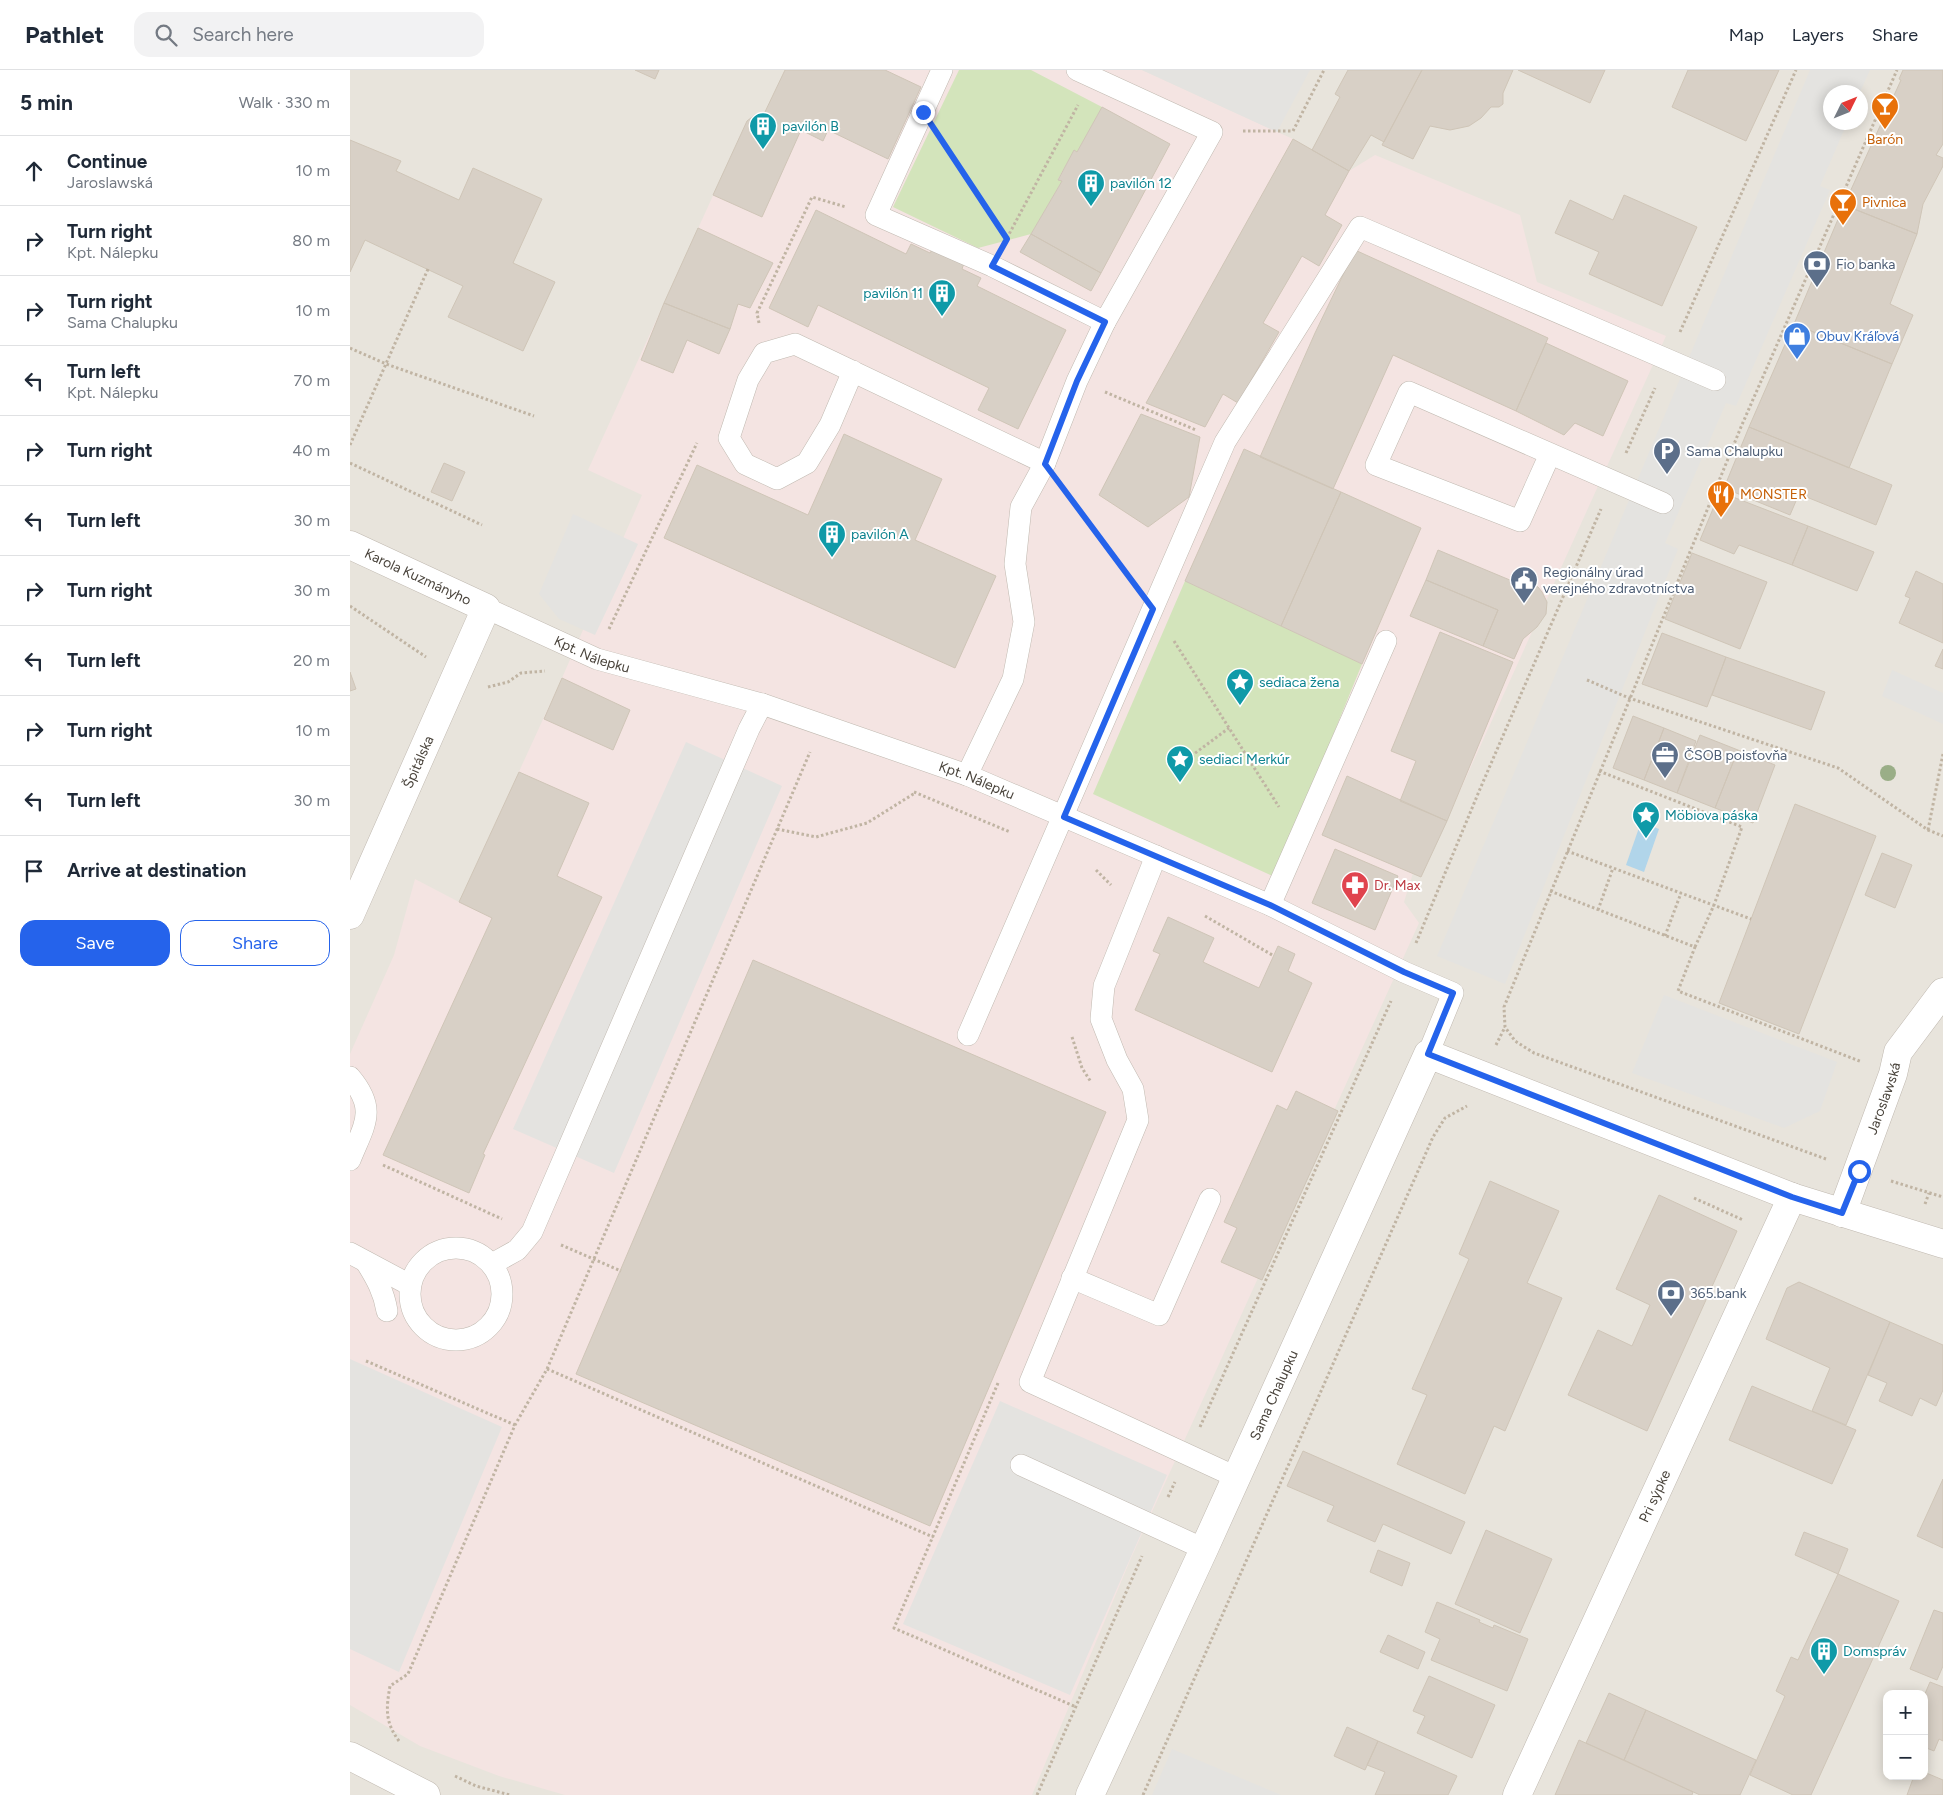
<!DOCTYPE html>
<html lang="en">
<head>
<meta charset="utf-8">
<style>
	body { margin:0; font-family:Figtree,sans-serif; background:#f2f2f3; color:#1f2937 }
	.controls { position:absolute; right:15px; bottom:15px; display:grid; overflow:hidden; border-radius:10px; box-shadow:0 2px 12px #0003 }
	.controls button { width:45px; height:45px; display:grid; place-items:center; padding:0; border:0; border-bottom:1px solid #e0e1e3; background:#fff; color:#1f2937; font:25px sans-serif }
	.compass { position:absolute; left:1473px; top:15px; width:45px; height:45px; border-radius:50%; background:#fff; box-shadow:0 2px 12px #0003; rotate:47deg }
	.stop { position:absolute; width:15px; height:15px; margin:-11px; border:4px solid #2563eb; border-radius:50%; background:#fff }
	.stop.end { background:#2563eb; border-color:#fff; box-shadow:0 1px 5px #0008 }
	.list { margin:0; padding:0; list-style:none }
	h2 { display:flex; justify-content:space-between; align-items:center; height:65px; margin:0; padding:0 20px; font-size:21px }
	h2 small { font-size:16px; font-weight:400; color:#747a83 }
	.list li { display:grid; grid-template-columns:32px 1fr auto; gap:15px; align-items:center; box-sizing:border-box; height:70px; padding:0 20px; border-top:1px solid #e0e1e3 }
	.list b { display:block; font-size:19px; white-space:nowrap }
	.list p { margin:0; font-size:16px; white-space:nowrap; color:#747a83 }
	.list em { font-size:16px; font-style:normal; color:#747a83 }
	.actions { display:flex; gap:10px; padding:15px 20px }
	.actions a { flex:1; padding:11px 0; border:1px solid #2563eb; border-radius:15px; text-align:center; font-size:18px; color:#2563eb }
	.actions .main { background:#2563eb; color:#fff }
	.icon { flex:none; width:28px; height:28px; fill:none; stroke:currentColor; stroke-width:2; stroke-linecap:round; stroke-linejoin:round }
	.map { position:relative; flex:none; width:1593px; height:1725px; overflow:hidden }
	header { display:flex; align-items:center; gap:30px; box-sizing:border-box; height:70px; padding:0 25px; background:#fff; border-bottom:1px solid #e0e1e3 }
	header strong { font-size:24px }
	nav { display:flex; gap:28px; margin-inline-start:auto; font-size:18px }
	.search { width:350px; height:45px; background:#f2f2f3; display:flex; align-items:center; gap:12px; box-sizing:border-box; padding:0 18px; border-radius:15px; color:#747a83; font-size:19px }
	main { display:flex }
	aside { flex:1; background:#fff }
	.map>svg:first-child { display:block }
</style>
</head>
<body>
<header>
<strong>Pathlet</strong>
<div class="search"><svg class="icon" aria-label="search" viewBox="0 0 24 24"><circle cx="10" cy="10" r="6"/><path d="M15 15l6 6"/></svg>Search here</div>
<nav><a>Map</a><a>Layers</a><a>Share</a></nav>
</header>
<main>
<aside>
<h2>5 min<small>Walk · 330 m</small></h2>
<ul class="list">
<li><svg class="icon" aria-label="ahead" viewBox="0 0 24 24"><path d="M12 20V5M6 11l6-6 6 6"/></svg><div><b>Continue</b><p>Jaroslawská</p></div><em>10 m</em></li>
<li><svg class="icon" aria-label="right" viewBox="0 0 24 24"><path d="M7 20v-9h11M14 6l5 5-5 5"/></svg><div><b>Turn right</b><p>Kpt. Nálepku</p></div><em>80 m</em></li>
<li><svg class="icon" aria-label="right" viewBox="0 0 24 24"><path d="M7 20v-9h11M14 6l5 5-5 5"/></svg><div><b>Turn right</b><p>Sama Chalupku</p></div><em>10 m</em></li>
<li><svg class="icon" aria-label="left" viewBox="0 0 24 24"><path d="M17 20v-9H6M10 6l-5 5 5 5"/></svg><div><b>Turn left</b><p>Kpt. Nálepku</p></div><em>70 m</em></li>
<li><svg class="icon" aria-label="right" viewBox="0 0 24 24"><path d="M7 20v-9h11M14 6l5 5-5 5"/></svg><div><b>Turn right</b></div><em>40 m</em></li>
<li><svg class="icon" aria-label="left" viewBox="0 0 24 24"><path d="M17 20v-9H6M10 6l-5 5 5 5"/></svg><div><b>Turn left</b></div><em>30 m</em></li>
<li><svg class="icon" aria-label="right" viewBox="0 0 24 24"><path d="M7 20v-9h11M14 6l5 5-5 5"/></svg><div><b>Turn right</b></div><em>30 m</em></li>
<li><svg class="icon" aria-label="left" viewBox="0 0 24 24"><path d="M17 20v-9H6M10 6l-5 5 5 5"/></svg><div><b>Turn left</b></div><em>20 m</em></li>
<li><svg class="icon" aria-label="right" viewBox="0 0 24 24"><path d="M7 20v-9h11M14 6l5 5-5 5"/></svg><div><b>Turn right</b></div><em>10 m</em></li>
<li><svg class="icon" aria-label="left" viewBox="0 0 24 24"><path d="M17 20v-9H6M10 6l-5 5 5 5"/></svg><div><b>Turn left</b></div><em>30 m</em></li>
<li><svg class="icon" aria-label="arrive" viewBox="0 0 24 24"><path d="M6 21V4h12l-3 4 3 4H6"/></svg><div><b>Arrive at destination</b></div></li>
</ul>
<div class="actions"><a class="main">Save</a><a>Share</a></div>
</aside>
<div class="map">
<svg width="1593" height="1725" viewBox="0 0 1593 1725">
	<rect width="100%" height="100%" fill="#f5f2ed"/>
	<path fill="#e8e4dc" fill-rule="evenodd" d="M0,0h1593v1725h-1593zM1480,22h30v30h-30zM1537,1624h37v82h-37z"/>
	<path fill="#f4e4e2" d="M435,0h357l151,69 56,32 26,-16 145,60 17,67 129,54 -245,541 -8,-4 -9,29 15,21 -288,635 -99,237h-467l-66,-19 -79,-30 -70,-41v-651l44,-99 21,-76 44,23 103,-224 80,-183 -54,-25 159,-349 18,-7z"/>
	<path fill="#d3e4bb" d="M609,0h72l71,37 -25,45 -3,-1 -16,28 4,2 -31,53 -53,14 -85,-41z
		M835,511l177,83 -87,213 -182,-83z"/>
	<path fill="#e4e3e0" d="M792,0h168l-33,62z
		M1460,0h60l-10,22h-30v30l17,1 -27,63 10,4 -94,216 -10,-3 -61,140 13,6 -173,435 -68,-28z
		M223,444l65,30 -43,91 -36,-16 -20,-25z
		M1542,600l51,23v31l-61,-28z
		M336,672l96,44 -168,387 -101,-44z
		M1314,925l173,67 -17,49 -36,17 -152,-55z
		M0,1289l152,68 -103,245 -49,-23z
		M650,1331l167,74 -97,220 -167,-71z
		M822,1679l109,46h-129z"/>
	<path fill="#b1d5ea" d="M1291,752l18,7 -15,43 -18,-7z"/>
	<path fill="#d8d0c6" stroke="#cfc5b7" d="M285,0h24l-4,9z
		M435,0h100l36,17 -33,72 -60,-29 -5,11 -22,-11 -39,87 -49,-22 34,-74 9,-7h8z
		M998,0h74l-38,72 -13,-7 -22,36 -37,-21 28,-53 -5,-3z
		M1072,0h91l-10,23v11l-4,3h-8l-10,11 -12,8 -19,4 -20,-4 -17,33 -31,-14z
		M1168,0h87l-15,33z
		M1338,0h91l-33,71 -74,-34z
		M1553,0h40v74l-7,11 7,3v8l-20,38 -6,30 -73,-29 57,-125 -2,-1z
		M752,37l68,37 -69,129 -70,-39 31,-53 -4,-1 16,-30 3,2z
		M943,69l56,32 -24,44 17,10 -23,41 -17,-10 -39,67 16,9 -41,71 -15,-9 -18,33 -59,-24z
		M0,70l51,21 -5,10 63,29 14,-32 69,31 -29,64 42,19 -32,69 -75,-34 15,-31 -98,-46 -15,32z
		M1274,125l73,32 -35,79 -73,-32 10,-22 -44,-19 15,-33 43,20z
		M1494,135l73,29 -27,70 23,11 -21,49 -98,-40z
		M466,140l90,44 5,-10 19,9 3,-5 31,15 -2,6 19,9 -4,8 89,44 -48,99 -40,-19 11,-22 -171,-83 -10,22 -39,-19z
		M348,158l75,35 -23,45 -12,-4 -8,25 -66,-26z
		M681,164l70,39 -10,18 -71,-39z
		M1005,180l193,88 -32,73 -123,-56 -60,134 -73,-32 55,-124z
		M314,233l66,26 -11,25 -32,-14 -14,33 -32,-13z
		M1444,254l98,40 -43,104 -100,-41z
		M1196,273l82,38 -25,55 -28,-13 -11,12 -48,-24z
		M791,344l59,23 -11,60 -41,30 -49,-32z
		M1399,357l143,58 -16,40 -77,-31 -9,21 -66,-27z
		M494,364l98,45 -27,61 81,36 -41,92 -291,-130 33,-73 111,50z
		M894,379l97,43 -60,134 -96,-45z
		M94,393l21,9 -13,29 -21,-9z
		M991,422l80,36 -59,136 -81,-38z
		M1370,422l88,34 -16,39 -53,-20 -5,9 -34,-14z
		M1458,456l66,26 -17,39 -65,-26z
		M1088,480l79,33 10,-1 11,5 4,5 5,10 -1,12 -9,13 -14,12 -9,20 -31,-13 15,-36 -72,-30z
		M1342,483l75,29 -27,67 -75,-30z
		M1566,501l27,13v59l-44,-20 11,-25 -5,-2z
		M1076,510l72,30 -15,36 -73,-30z
		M1090,562l73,30 -66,159 -47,-20 16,-40 -25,-10z
		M1312,563l64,24 -19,50 -65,-23z
		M1593,579v20l-8,-3z
		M1376,587l99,35 -14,38 -99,-35z
		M0,602l6,17 -6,2z
		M212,608l68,32 -17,40 -69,-31z
		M1283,646l31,12 -20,52 -31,-12z
		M1314,658l32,13 -19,52 -33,-13z
		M1350,665l38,15 -23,58 -38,-15z
		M1388,680l37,15 -22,58 -38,-15z
		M169,702l70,31 -32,73 45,21 -119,257 2,1 -16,38 -86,-38 109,-237 -33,-16z
		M997,706l100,45 -26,56 -99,-42z
		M1445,734l81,32 -77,198 -80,-31z
		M985,779l63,27 -23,54 -63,-27z
		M1532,783l30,12 -17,43 -30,-13z
		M818,847l46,21 -11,24 56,26 19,-42 17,8 -7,17 24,12 -40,89 -137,-62 25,-56 -7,-3z
		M403,890l353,152 -176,414 -354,-152z
		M946,1021l42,20 -76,169 -41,-18 16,-34 -13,-6 53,-117 10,5z
		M1140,1111l69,30 -32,72 35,15 -57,133 -11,-5 -29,68 -68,-30 30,-69 -15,-6 57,-130 -10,-5z
		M1309,1125l78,36 -90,200 -79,-36 30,-65 34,16 18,-41 -34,-16z
		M1449,1212l91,40 -44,103 -34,-14 18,-43 -64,-29 21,-51z
		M1540,1252l53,23v45l-7,16 -16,-8 -8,18 -33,-15 8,-18 -19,-8z
		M1402,1316l104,44 -24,54 -103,-44z
		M953,1381l162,71 -14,32 -68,-30 -8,18 -48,-21 7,-15 -47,-20z
		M1593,1409v69l-26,-12z
		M1136,1460l66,29 -32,74 -65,-29z
		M1454,1462l44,17 -10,25 -43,-19z
		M1028,1480l32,13 -8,23 -32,-14z
		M1488,1504l61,27 -88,194h-18l-43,-20 35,-79 -9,-5 15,-34 7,3z
		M1087,1532l43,18 -1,2 14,6 1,-3 34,14 -21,52 -76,-31 9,-21 -15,-7z
		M1584,1540l9,3v53l-6,14 -27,-11z
		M1038,1565l37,17 -7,17 -38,-17z
		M1079,1606l66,29 -23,53 -55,-25 8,-17 -12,-5z
		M1580,1612l13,5v54l-4,-2 -5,12 -10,-4v-51z
		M1259,1623l37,17 -22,50 -38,-17z
		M1296,1640l110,50 -16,35h-40l-76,-35z
		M997,1657l31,14 -13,29 -31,-14z
		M1229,1670l114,52 -1,3h-137z
		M1028,1671l79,35 -9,19h-73l10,-23 -18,-7z
		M1574,1702l19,8v15h-36l7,-19h10z"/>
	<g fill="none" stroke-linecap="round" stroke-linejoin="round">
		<g stroke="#c0b9b0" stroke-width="22">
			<g id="service">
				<path d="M592,0l-66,145 116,51 113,56"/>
				<path d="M503,301l-23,54 -23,38 -30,16 -32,-15 -16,-26 19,-58 16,-27 31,-9 250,119"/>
				<path d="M1200,384l-30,67 -144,-56 33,-73 254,111"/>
				<path id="s1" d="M136,538l111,51 165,45 205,71 303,130 134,67 49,21 -25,61"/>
				<path d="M617,705l46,-96 11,-57 -9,-58 6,-57 24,-44 32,-82 28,-59 107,-190 -135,-62"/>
				<path d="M806,786l-52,130 -3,33 16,41 16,29 5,31 -108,262 206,95"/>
				<path d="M920,835l116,-264"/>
				<path d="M618,965l257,-593 135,-215 355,153"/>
				<path d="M0,1007c28,33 14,48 0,83"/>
				<circle cx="106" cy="1224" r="46"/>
				<path d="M0,1183l60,32"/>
				<path d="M16,1192c10,16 18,30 21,49"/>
				<path d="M142,1194l25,-14 15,-18 217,-503 13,-25"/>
				<path d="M722,1208l87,37 51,-116"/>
				<path d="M671,1395l183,84"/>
			</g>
		</g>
		<g stroke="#c0b9b0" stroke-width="29">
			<g id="minor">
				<path id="s2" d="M0,475l136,63 -136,307"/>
				<path id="s3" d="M1492,1143l51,-139 5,-22 45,-60"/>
				<path d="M0,1686l76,39"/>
				<path id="s4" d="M740,1725l114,-246 224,-495 364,143 151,47"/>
				<path id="s5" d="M1167,1725l275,-598"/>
			</g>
		</g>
		<path stroke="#c0b4a3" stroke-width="3" stroke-dasharray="2.5 2.5" stroke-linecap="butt" d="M893,61h50l31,-61
			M594,74l61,92
			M657,168l71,-133
			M409,253l-2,-10 55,-116 34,10
			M1330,262l116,-262
			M0,278l36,16 148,52
			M755,322l91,38
			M0,375l78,-176
			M1276,383l29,-65
			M0,393l132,62
			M715,421l67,90
			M0,536l76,51
			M259,559l88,-186
			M824,571l105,166
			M1237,610l42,18 209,70 90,62 15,6
			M138,617l20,-5 13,-9 24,-2
			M825,698l54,-40
			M1249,701l143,56 -28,78 -19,42
			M564,722l96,40
			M427,759l39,8 51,-14 48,-30
			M1578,760l15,-76
			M1217,781l184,68
			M746,800l15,15
			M1200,821l145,56 -17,44 184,71
			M1248,840l15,-42
			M855,846l69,40
			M1315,866l16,-43
			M1066,873l64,-154 121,-280
			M722,967l10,31 9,14
			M1146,975l9,-18
			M1476,1089l-292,-106 -19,-12 -10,-14 -1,-20 237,-580 156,-357
			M33,1095l119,54
			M1541,1111l52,16
			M1344,1128l49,22
			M1575,1134l4,-11
			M211,1175l60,26
			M16,1291l149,64
			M197,1299l386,168
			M648,1313l-104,245 182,79
			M850,1357l191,-426
			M818,1427l7,-15
			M49,1671c-14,-19 -13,-32 -9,-55l18,-12 107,-249 32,-56 263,-617
			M105,1706l21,10 34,9
			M687,1725l105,-239
			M793,1725l290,-658 12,-19 22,-12"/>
		<use href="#service" stroke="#fff" stroke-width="21"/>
		<use href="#minor" stroke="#fff" stroke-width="28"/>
	</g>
	<circle fill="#9aae87" cx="1538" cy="703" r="8"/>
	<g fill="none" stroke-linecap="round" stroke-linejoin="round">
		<path stroke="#2563eb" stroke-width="6" d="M573,42l84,127 -15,27 113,56 -28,59 -32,83 108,145 -89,208 206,88 134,67 49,21 -25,61 364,143 50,16 17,-42"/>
	</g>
	<defs>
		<g id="bar-pin" transform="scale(1.4375)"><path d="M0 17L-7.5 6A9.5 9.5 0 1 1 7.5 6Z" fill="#e8710a" stroke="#fff"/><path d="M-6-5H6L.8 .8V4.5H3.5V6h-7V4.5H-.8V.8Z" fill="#fff"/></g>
		<g id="building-pin" transform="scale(1.4375)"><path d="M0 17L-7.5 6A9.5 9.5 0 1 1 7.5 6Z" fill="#0f9aa8" stroke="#fff"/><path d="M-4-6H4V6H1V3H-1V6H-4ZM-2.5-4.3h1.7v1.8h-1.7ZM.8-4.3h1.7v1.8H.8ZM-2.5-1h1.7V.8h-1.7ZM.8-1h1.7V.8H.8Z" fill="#fff"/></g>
		<g id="bank-pin" transform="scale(1.4375)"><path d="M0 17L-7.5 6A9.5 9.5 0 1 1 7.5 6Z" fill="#5c6f8a" stroke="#fff"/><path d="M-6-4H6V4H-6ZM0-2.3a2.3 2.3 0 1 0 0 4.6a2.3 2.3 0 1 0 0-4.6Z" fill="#fff"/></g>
		<g id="shop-pin" transform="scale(1.4375)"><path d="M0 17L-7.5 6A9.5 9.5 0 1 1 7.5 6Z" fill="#3f7fe0" stroke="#fff"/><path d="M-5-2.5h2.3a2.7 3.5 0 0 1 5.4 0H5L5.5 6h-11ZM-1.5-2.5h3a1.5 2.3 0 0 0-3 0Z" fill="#fff"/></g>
		<g id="parking-pin" transform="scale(1.4375)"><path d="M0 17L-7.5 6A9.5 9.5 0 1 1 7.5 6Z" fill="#5c6f8a" stroke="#fff"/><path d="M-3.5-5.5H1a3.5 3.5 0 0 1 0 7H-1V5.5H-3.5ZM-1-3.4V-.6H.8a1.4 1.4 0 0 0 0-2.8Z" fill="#fff"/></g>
		<g id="restaurant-pin" transform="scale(1.4375)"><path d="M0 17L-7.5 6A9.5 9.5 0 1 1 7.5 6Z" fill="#e8710a" stroke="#fff"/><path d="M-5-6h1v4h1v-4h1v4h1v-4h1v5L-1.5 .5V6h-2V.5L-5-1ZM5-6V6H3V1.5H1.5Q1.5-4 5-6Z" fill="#fff"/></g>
		<g id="civic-pin" transform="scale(1.4375)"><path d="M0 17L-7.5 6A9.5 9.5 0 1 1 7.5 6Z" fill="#5c6f8a" stroke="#fff"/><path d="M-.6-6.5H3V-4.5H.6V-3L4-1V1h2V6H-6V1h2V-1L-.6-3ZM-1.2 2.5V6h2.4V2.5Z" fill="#fff"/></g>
		<g id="sight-pin" transform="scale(1.4375)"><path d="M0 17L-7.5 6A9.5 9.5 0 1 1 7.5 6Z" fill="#0f9aa8" stroke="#fff"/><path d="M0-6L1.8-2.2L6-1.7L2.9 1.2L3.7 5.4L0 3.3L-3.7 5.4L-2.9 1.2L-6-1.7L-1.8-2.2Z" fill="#fff"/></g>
		<g id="office-pin" transform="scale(1.4375)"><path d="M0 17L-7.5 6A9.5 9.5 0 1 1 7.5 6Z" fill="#5c6f8a" stroke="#fff"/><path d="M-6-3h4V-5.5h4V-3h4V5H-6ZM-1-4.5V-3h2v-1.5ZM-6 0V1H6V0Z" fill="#fff"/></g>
		<g id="pharmacy-pin" transform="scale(1.4375)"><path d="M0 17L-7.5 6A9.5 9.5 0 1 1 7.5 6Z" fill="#e0444e" stroke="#fff"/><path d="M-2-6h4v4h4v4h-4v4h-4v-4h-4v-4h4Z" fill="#fff"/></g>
	</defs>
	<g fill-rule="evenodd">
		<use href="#bar-pin" x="1535" y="36"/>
		<use href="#building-pin" x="413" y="56"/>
		<use href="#building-pin" x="741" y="113"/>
		<use href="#bar-pin" x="1493" y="132"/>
		<use href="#bank-pin" x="1467" y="194"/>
		<use href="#building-pin" x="592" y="223"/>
		<use href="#shop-pin" x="1447" y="266"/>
		<use href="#parking-pin" x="1317" y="381"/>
		<use href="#restaurant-pin" x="1371" y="424"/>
		<use href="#building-pin" x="482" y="464"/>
		<use href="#civic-pin" x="1174" y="510"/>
		<use href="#sight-pin" x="890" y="612"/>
		<use href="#office-pin" x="1315" y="685"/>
		<use href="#sight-pin" x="830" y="689"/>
		<use href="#sight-pin" x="1296" y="745"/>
		<use href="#pharmacy-pin" x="1005" y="815"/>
		<use href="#bank-pin" x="1321" y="1223"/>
		<use href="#building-pin" x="1474" y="1581"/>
	</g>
	<g text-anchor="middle" stroke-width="4" stroke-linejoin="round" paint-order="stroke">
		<g font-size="14" fill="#0d838f" stroke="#fff" text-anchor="start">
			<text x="432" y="61">pavilón B</text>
			<text x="760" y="118">pavilón 12</text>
			<text x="573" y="228" text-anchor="end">pavilón 11</text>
			<text x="501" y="469">pavilón A</text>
			<text x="909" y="617">sediaca žena</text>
			<text x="849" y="694">sediaci Merkúr</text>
			<text x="1315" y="750">Möbiova páska</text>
			<text x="1493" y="1586">Domspráv</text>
		</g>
		<g font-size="14" fill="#c56008" stroke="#fff" text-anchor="start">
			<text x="1535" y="74" text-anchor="middle">Barón</text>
			<text x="1512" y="137">Pivnica</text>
			<text x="1390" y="429">MONSTER</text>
		</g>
		<g font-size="14" fill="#4e5e75" stroke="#fff" text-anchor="start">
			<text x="1486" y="199">Fio banka</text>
			<text x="1336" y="386">Sama Chalupku</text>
			<text x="1193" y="507">Regionálny úrad<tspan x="1193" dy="16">verejného zdravotníctva</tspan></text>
			<text x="1334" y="690">ČSOB poisťovňa</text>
			<text x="1340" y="1228">365.bank</text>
		</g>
		<g font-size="14" fill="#366cbe" stroke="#fff" text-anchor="start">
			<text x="1466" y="271">Obuv Kráľová</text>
		</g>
		<g font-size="14" fill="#49433b" stroke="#fff">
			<text dy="5" stroke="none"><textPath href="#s2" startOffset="75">Karola Kuzmányho</textPath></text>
			<text dy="5" stroke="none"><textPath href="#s1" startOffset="116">Kpt. Nálepku</textPath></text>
			<text transform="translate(68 692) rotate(-66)" y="5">Špitálska</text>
			<text dy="5" stroke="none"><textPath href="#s1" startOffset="521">Kpt. Nálepku</textPath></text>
			<text dy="5" stroke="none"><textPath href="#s3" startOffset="122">Jaroslawská</textPath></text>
			<text dy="5" stroke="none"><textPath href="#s4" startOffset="440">Sama Chalupku</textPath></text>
			<text dy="5" stroke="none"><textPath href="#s5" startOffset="329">Pri sýpke</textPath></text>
		</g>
		<g font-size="14" fill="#be3a42" stroke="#fff" text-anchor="start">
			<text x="1024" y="820">Dr. Max</text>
		</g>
	</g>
</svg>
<div class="controls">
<button>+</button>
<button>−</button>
</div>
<svg class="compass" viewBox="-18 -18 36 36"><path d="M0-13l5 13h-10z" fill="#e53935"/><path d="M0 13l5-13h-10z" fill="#747a83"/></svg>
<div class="stop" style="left:1509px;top:1101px"></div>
<div class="stop end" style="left:573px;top:42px"></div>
</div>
</main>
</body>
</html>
